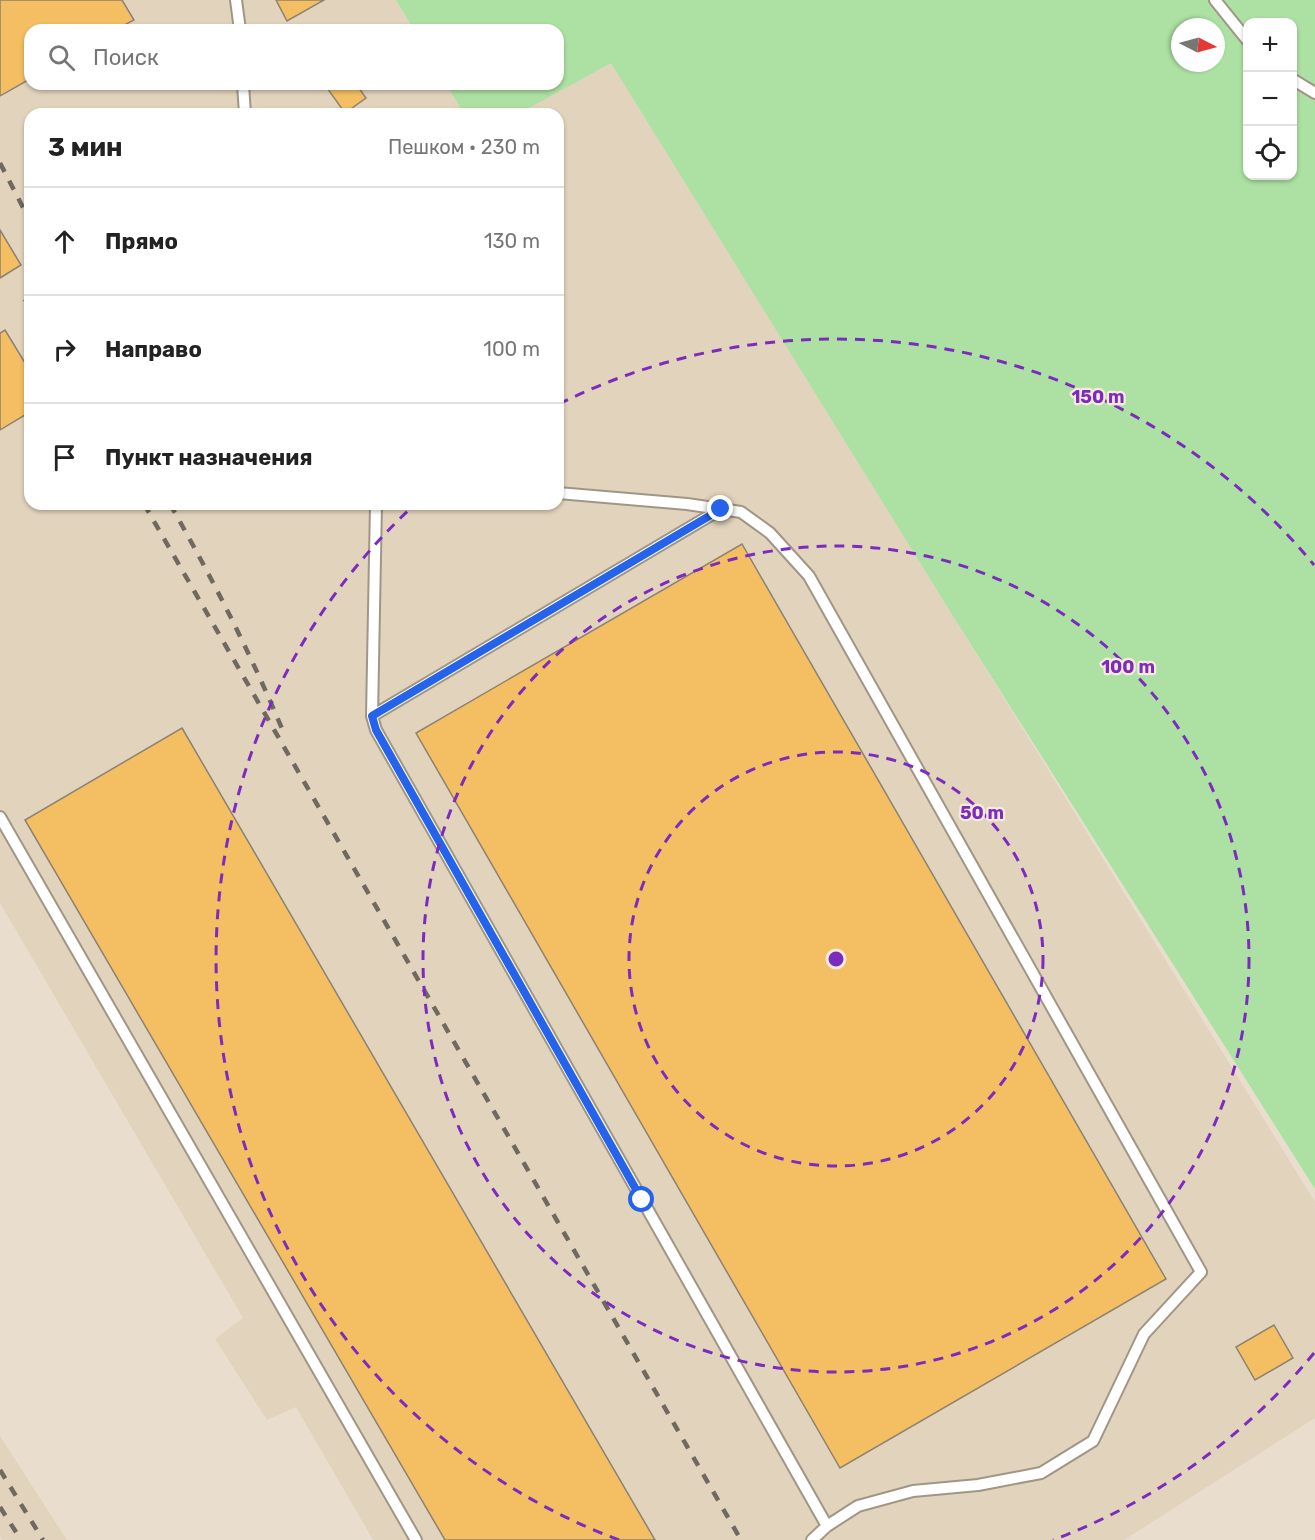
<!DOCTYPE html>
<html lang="ru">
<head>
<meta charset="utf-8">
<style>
	body { margin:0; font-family:Rubik,sans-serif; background:#f6f6f6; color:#222 }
	.controls { position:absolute; right:18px; top:18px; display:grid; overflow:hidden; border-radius:12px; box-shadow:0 2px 4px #0004 }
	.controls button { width:54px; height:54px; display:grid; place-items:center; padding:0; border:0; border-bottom:2px solid #e0e0e0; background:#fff; color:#222; font:30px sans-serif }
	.compass { position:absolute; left:1171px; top:18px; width:54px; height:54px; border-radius:50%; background:#fff; box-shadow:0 2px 4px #0004; rotate:96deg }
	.stop { position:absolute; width:18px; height:18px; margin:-14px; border:4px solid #2563eb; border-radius:50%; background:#fff }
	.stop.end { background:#2563eb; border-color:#fff; box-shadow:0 2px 6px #0008 }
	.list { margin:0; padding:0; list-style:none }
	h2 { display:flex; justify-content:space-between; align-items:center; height:78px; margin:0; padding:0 24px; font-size:26px }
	h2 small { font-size:20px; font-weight:400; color:#767676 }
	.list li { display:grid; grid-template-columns:39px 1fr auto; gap:18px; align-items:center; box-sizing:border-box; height:108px; padding:0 24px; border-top:2px solid #e0e0e0 }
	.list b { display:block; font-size:22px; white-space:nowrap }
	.list em { font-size:20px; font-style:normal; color:#767676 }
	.icon { flex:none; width:33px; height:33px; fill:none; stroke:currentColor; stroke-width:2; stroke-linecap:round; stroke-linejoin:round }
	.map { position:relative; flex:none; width:1315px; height:1540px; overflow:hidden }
	.search { position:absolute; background:#fff; box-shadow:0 2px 4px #0004; left:24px; top:24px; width:540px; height:66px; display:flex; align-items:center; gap:15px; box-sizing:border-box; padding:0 21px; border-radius:18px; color:#767676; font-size:22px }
	.panel { position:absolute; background:#fff; box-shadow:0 2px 4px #0004; left:24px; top:108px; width:540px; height:402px; border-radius:18px }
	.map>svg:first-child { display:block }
</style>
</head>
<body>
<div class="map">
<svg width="1315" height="1540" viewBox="0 0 1315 1540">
	<rect width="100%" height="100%" fill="#e9decd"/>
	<path fill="#e2d3bc" d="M0,0h396l18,30h-384v54h416l18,30h-434v390h528v-390h-40l93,-52 704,1140v216l-191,122h-751l-77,-133 -29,13 -52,-81 28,-21 -243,-415z
		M0,1436l67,104h-65l-2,-4z"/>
	<path fill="#ade1a3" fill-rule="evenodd" d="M396,0h919v1189l-362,-573 -342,-553 -93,51h-54l-18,-30h112v-54h-144zM1248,22h44v154h-44zM1180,27h36v36h-36z"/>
	<path fill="#f4be63" stroke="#8c8273" stroke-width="1.5" d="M0,0h122l12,20 -19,10h-85v49l-30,17z
		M276,0h48l-37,21z
		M332,84h24l10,14 -21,15 -18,-25z
		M0,230l21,35 -21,13z
		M5,330l25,41v41l-30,18v-97z
		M742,544l424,735 -326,189 -424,-735z
		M182,728l473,812h-210l-420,-720z
		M1274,1325l19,33 -38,22 -19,-33z"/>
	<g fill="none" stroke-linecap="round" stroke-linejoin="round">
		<g stroke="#a09686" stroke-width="14">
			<path id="service" d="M236,0l4,30
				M1215,0l33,41
				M1292,79l23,14
				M243,84l2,30
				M558,493l129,11 54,8 29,21 39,43 392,696 -57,62 -51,107 -52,32 -63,12 -65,6 -55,15 -31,20
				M376,504l-4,212 4,14 451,796 -15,14
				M372,716l349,-207
				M0,817l416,723"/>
		</g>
		<use href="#service" stroke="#fff" stroke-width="10"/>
		<path stroke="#6f6960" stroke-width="4.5" stroke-dasharray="10 10" stroke-linecap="butt" d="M0,163l30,58
			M25,299l5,8
			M144,504l597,1036
			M170,504c42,74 80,148 113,227
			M0,1470l43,70
			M0,1507l21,33"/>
	</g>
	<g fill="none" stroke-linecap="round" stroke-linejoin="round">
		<path stroke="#2563eb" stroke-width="8" d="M642,1200l-266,-470 -4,-14 349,-207"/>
	</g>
	<g fill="none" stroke="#7b2cbf" stroke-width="3" stroke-dasharray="10 8">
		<circle cx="836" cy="959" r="207"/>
		<circle cx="836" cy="959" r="413"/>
		<path d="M1314 1353A620 620 0 0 1 1053 1540M619 1540A620 620 0 0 1 413 506M559 404A620 620 0 0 1 1314 565"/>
	</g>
	<circle cx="836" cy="959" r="9" fill="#7b2cbf" stroke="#f6ebda" stroke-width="3"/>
	<g font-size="18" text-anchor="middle" font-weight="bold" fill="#7b2cbf" stroke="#f6ebda" stroke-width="4.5" stroke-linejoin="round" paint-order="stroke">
		<text x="1098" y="403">150 m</text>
		<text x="1128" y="673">100 m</text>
		<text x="982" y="819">50 m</text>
	</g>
</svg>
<div class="controls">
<button>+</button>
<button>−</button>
<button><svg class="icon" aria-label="locate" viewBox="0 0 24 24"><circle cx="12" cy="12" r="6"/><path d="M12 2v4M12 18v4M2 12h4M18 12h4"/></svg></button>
</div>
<svg class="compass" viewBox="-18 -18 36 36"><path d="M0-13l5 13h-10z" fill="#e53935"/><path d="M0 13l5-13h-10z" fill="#767676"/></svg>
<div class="stop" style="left:642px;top:1200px"></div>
<div class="stop end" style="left:721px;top:509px"></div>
<div class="search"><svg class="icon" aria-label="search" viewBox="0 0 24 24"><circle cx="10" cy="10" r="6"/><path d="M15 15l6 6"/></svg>Поиск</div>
<section class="panel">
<h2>3 мин<small>Пешком · 230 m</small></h2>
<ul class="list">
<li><svg class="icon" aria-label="ahead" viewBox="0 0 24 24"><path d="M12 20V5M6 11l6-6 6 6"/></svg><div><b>Прямо</b></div><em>130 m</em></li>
<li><svg class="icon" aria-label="right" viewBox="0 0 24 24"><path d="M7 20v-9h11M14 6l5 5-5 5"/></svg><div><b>Направо</b></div><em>100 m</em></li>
<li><svg class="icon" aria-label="arrive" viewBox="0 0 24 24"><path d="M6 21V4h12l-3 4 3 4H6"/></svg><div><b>Пункт назначения</b></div></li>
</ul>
</section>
</div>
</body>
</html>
